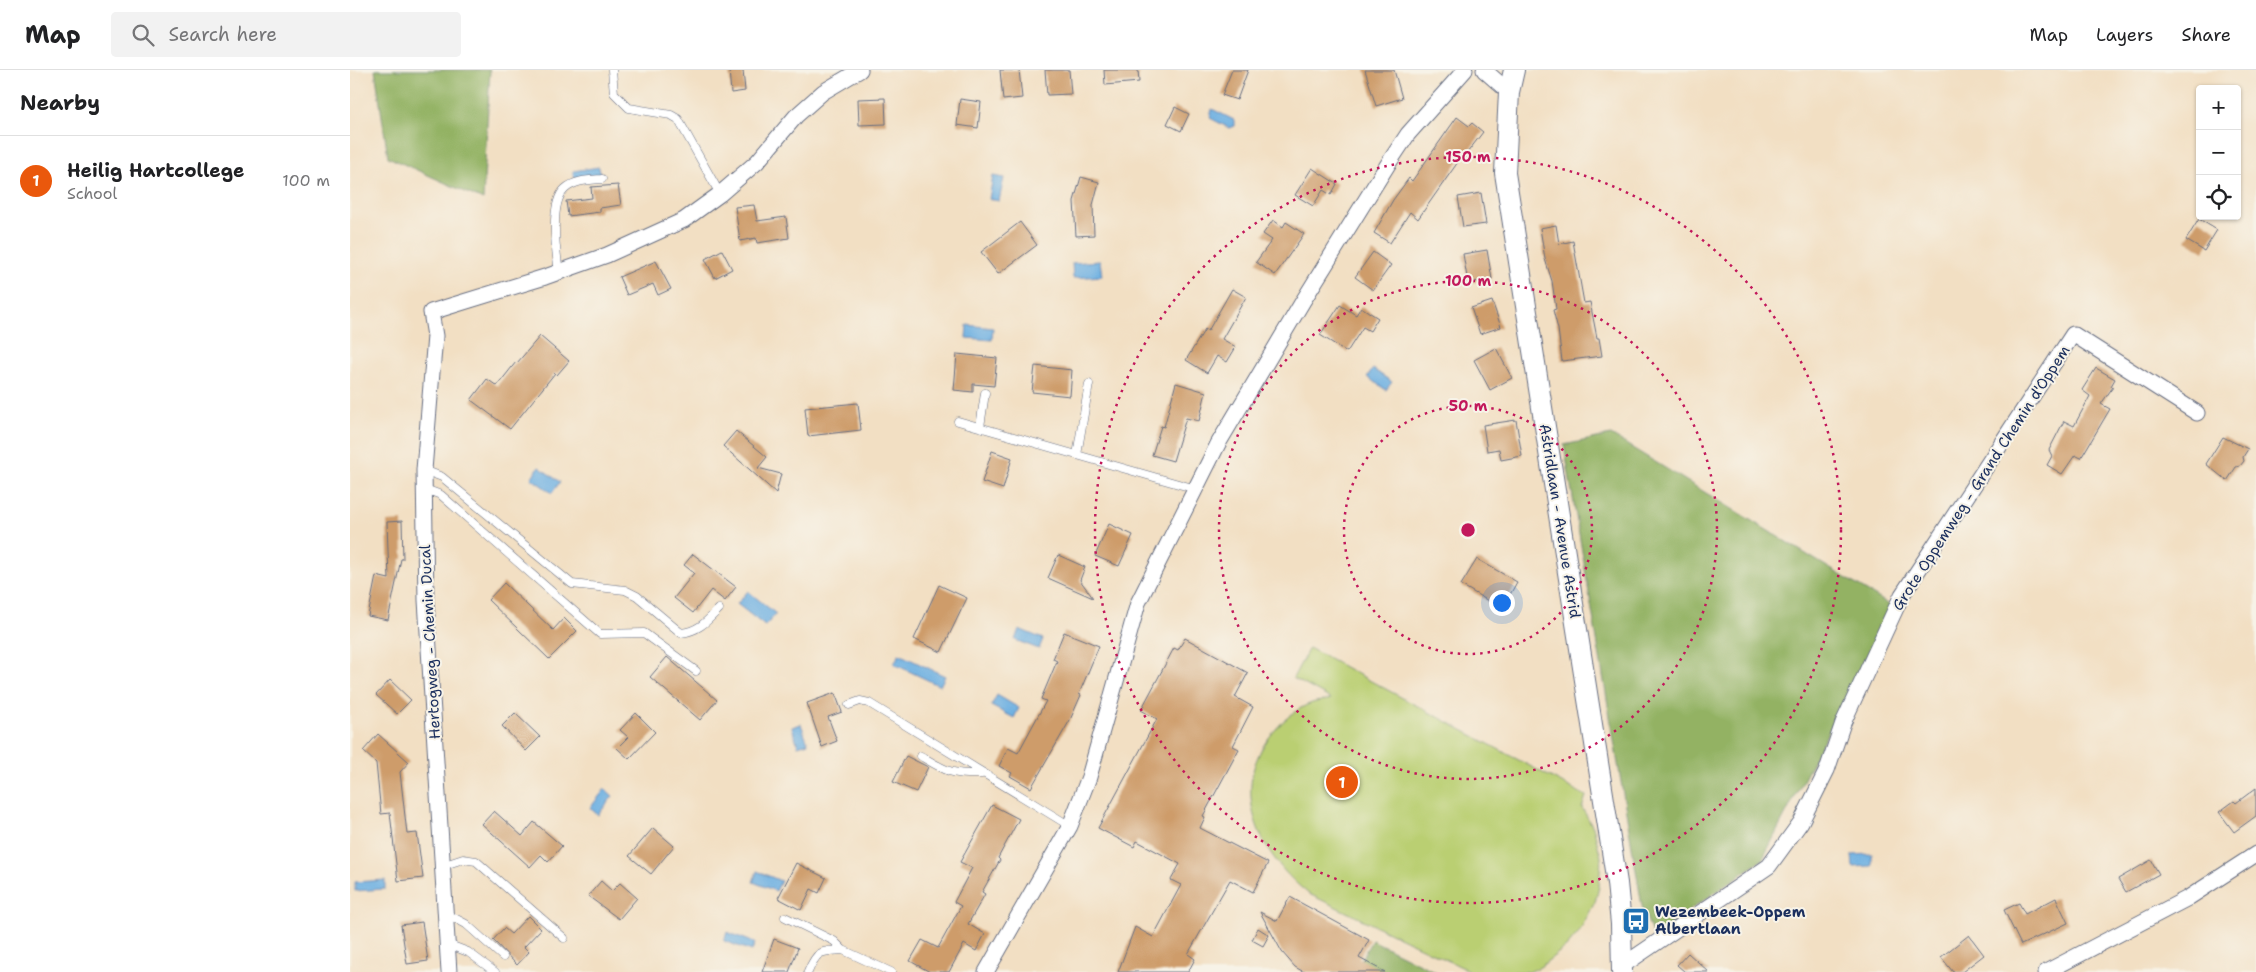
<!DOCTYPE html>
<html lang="en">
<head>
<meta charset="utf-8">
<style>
	body { margin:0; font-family:"Shantell Sans",sans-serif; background:#f2f2f2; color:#202124 }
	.controls { position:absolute; right:15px; top:15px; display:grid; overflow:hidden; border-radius:5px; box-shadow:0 1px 4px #0004 }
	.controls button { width:45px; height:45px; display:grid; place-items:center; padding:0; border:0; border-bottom:1px solid #e0e0e0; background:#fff; color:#202124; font:25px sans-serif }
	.you { position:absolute; left:1151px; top:532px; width:18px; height:18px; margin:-12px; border:4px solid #fff; border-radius:50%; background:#1a73e8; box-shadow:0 0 0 8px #1a73e833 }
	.badge { display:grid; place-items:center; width:32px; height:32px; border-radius:50%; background:#ea580c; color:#fff; font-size:16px; font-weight:700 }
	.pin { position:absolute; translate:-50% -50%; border:2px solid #fff; box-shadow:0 1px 5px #0006 }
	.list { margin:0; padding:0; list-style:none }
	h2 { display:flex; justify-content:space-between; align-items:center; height:65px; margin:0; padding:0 20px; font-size:21px }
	h2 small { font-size:16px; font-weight:400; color:#757577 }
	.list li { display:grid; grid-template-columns:32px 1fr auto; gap:15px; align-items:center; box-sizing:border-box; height:90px; padding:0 20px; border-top:1px solid #e0e0e0 }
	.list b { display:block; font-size:19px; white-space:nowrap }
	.list p { margin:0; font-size:16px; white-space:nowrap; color:#757577 }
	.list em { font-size:16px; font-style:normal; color:#757577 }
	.icon { flex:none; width:28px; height:28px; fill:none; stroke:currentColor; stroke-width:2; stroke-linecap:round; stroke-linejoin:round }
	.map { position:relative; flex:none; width:1906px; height:902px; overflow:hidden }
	header { display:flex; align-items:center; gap:30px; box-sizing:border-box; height:70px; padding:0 25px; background:#fff; border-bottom:1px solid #e0e0e0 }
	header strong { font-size:24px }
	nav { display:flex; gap:28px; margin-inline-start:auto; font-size:18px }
	.search { width:350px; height:45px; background:#f2f2f2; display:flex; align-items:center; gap:12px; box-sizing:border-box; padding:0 18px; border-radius:5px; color:#757577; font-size:19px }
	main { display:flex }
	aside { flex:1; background:#fff }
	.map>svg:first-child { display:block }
</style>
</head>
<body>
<header>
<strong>Map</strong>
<div class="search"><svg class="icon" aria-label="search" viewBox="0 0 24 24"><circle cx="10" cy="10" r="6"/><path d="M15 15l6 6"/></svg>Search here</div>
<nav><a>Map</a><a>Layers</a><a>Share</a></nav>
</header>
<main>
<aside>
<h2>Nearby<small></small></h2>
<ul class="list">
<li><span class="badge">1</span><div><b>Heilig Hartcollege</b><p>School</p></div><em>100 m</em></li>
</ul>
</aside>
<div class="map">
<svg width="1906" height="902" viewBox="0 0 1906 902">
	<rect width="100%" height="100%" fill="#f7f3e8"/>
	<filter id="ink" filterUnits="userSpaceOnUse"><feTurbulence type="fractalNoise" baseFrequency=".02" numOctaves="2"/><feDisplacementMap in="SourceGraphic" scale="10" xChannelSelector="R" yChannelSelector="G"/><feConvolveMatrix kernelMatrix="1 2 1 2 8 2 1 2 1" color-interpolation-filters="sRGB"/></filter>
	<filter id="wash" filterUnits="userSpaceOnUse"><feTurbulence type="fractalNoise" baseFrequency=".0096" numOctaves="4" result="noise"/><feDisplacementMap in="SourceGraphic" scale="20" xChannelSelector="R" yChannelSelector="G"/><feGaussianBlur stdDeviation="1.12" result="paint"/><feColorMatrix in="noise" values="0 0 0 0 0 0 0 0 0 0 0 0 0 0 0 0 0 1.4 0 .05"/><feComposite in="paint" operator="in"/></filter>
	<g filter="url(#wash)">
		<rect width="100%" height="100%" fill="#f2dfc3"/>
		<path fill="#bacf72" stroke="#6a7f68" d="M959,578l277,148 -4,12 11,19 8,30 -2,30 -4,15 -16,30 -12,14 -27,21 -11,5h-57l-163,-78c-47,-36 -80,-101 -41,-155 11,-15 26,-30 44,-36 6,-2 13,-2 19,-4l-38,-21z"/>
		<path fill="#93b264" stroke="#577061" d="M25,0h115l-7,130 -95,-43z
			M1261,365l282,172 -131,253 -109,76 -11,-30 -78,-461z
			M1022,870l64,32h-55l-21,-11z"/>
		<path fill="#6cafe1" stroke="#446fa0" d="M862,39l22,11v6l-5,2 -19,-10z
			M249,97l1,8 -26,3 -1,-7z
			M643,106l11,2 -5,23 -10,-2z
			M750,191l2,15 -29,2 -1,-15z
			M617,255l26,3 -1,12 -26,-2z
			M1023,299l19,13 -6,8 -19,-13z
			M189,397l21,15 -8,11 -21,-15z
			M398,521l28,23 -11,12 -28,-22z
			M669,559l24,10 -4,10 -24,-9z
			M549,584l46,22 -5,10 -46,-22z
			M647,625l22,13 -5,10 -23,-12z
			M451,654l7,19 -10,3 -6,-19z
			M255,719l8,7 -15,19 -8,-7z
			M1522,784v12l-19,1 -1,-12z
			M407,801l24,10 -5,10 -23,-9z
			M35,810v9l-30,2v-9z
			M377,862l28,11 -3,8 -28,-10z"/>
		<g id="blocks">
			<path fill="#ce9c6b" d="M379,0h14l2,21 -14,2z
				M650,0h19l3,28 -19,2z
				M695,0h24l2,24 -24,1z
				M754,0h34l1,12 -34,3z
				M882,0h16l-11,30 -15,-5z
				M1015,0h29l8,28 -26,8z
				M535,28l1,26 -27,1 -1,-26z
				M610,29l21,3 -3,26 -21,-3z
				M825,37l14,7 -8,17 -14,-7z
				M1107,47l12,9 3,-3 11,9 -16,21 -2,-1 -47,67 -8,-7 -20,31 -16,-10 19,-33 16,-22 3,3z
				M962,98l25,16 -6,11 -8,-5 -10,16 -18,-11z
				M731,107l18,5 -6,23 1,30 -18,1 -2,-35z
				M268,115l3,20 -21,3v4l-32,4 -2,-15 26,-3 -1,-11z
				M1131,123l5,31 -23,3 -5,-30z
				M404,135l3,16 29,-4 3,21 -32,5 -1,-5 -16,3 -5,-34z
				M1849,149l18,11 -13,21 -18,-11z
				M923,150l10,7 3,-5 18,12 -29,41 -19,-13 16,-22 -9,-6z
				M670,152l17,23 -39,29 -17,-22z
				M1206,155l3,19 14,-3 11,62 6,-1 7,36h2l3,18 -40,5 -4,-32 -5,-19 3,-1 -4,-28 -7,-22 -5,-31z
				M372,180l10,19 -17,9 -10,-19z
				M1137,180l5,29 -24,4 -5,-29z
				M1023,182l18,13 -18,25 -18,-13z
				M306,191l15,28 -13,6 -5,-11 -26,11 -8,-18z
				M882,219l14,8 -24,42 14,8 -9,15 -10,-6 -10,17 -21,-13 19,-31 3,2z
				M1142,231l9,26 -21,7 -9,-26z
				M990,235l16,10 5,-8 17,11 -8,13 -7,-4 -16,25 -27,-17z
				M190,266l29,25 -12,14 -2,-2 -45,56 -39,-29 16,-21 10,7 19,-24 1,1z
				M1146,278l16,30 -22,12 -16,-30z
				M607,284l40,4 -3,28 -21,-2v8l-19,-2z
				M685,296l37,4 -2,26 -38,-4z
				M1746,298l19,11 -4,7 2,1 -12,17 9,5 -29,49 -6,-3 -13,19 -15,-9 5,-9 -3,-6 15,-29 10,5 16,-30 -8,-6z
				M826,313l30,9 -7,29 -13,-3 -13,43 -21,-6 9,-29 3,1z
				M508,333l3,27 -53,6 -3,-28z
				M1166,350l6,36 -21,4 -2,-11 -12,2 -4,-26z
				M386,361l31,26 -9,11 23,6 -5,19 -53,-47z
				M1873,367l25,12 -5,8 1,4 -4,5 -4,1 -9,14 -21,-17z
				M642,381l20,7 -9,31 -21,-7z
				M52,451l1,38h-2l-13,61 -20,-4 8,-40 13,3 -2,-57z
				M759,454l24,11 -14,31 -24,-10z
				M343,484l43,33 -11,14 -14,-11 -18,23 -19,-15 20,-25 -10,-8z
				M708,485l27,12 -5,13 13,18 -45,-20z
				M1127,489l40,23 -15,27 -41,-24z
				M154,513l49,47 11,-12 13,13 -28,28 -61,-59z
				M589,515l28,13 -26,54 -27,-13z
				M714,562l35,14 -20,48 2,1 -11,25 -39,68 -21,-12 2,-3 -13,-7 9,-18 10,5 28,-52 -5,-2 16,-38 -4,-2z
				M835,568l63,35 -13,24 18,10 -20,39 6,3 -36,67 2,1 -5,11 68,35 -15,29 -23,-12 -42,74 7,5 -7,13h-70l17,-45 18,10 28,-52 -10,-5 9,-16 -43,-23 -3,6 -36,-19 59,-109 -16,-9 33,-62 4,2z
				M317,587l50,43 -17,20 -50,-43z
				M40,610l21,20 -14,14 -21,-19z
				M485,623l7,19 -14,5 9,24 -15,6 -15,-44z
				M165,643l25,24 -14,14 -24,-25z
				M286,643l19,19 -26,27 -12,-11 11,-11 -8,-7z
				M28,664l31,28 -9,10 7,62 10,-1 6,45 -25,3 -8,-68 -9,1 -5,-51 -13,-12z
				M556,686l22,11 -12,25 -23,-10z
				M1906,718v28l-22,16 -15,-20 15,-11 2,2z
				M642,735l27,14 -21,39 2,2 -18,32 3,2 -17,30 17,10 -9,17 -12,-7 -15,28h-19l-20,-11 12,-21 16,8 23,-42 -7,-4 18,-34 -12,-6z
				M144,741l28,25 12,-14 28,24 -14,16 -7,-7 -11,12 -48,-43z
				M303,758l21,18 -23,28 -22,-18z
				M1801,790l8,14 -33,18 -8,-13z
				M446,793l30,15 -7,15 -8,-4 -10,21 -23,-12z
				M251,811l11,10 8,-8 17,15 -18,21 -31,-23z
				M940,827l79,43 -10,18 26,14h-81l-9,-5 -13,-15 -22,-40 17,9z
				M1706,828l12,25 -47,22 -17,-35 15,-7 6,11z
				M178,846l13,13 -17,18 5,5 -12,13 -24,-25 11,-12 7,6z
				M72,852l6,39 -21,3 -6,-39z
				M908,858l11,7 -6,11 -11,-6z
				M1619,865l15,20 -22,17h-9l-12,-15z
				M424,869l24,9 -9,24h-27z
				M1338,883l21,19h-24l-8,-7z"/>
		</g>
	</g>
	<g filter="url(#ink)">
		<use href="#blocks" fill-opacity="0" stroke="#666d81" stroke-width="1"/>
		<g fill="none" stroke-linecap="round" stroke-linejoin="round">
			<g stroke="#666d81" stroke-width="9">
				<path id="service" d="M262,0l2,23 15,15 42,7 7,4 42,75
					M209,202c-3,-20 -10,-69 6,-83 10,-9 25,-9 37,-10
					M608,351l238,68
					M630,357l5,-34
					M727,385l12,-71
					M74,400l18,7 130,107 53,6 12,6 44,37c18,-2 26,-12 38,-24
					M75,419l16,6 159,139 44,-1 52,38
					M499,635l11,-4 9,2 201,123
					M571,686c25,15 30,19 61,18
					M92,796l21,-7 13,2 88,77
					M95,843l21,11 37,33
					M435,847l49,24 9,9 48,22
					M97,874l21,8 27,20
					M458,902c9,-22 13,-21 35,-22"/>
			</g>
			<g stroke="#666d81" stroke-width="17">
				<path id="minor" d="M1134,0l25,22
					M1272,896l147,-100 32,-44 26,-52 16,-47 59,-128 171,-261 124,79
					M99,902l-23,-372 -2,-130 11,-134 -4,-24 114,-35 62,-22 77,-35 36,-26 37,-32 39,-46 27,-24 37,-22
					M636,902l84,-146 19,-49 49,-174 80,-159 85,-143 87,-140 18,-27 57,-64
					M1696,902l142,-74 68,-44"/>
			</g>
			<g stroke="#666d81" stroke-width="22">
				<path id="tertiary" d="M1164,0l-5,22 -4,81 112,710 4,41 1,48"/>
			</g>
			<use href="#service" stroke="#fff" stroke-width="8"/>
			<use href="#minor" stroke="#fff" stroke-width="15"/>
			<use href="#tertiary" stroke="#fff" stroke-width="20"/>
		</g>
	</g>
	<g fill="none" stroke="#c2185b" stroke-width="2.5" stroke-dasharray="2.5 5">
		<circle cx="1118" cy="460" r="124"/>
		<circle cx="1118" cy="460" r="249"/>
		<circle cx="1118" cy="460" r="373"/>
	</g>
	<defs>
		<g id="bus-square" transform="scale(1.4375)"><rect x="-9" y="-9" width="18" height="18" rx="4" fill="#1f6fb2" stroke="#f7f3e8"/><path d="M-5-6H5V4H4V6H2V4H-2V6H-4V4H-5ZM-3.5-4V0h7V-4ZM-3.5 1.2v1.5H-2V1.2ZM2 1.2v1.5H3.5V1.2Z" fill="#fff"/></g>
	</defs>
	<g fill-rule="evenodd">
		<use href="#bus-square" x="1286" y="851"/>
	</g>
	<g text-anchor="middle" stroke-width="4" stroke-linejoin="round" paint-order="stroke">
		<g font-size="15" fill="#1b2f5e" stroke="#f7f3e8">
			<text transform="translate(1631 408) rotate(-57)" y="5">Grote Oppemweg - Grand Chemin d'Oppem</text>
			<text transform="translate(1210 451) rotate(81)" y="5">Astridlaan - Avenue Astrid</text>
			<text transform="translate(80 572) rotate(-93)" y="5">Hertogweg - Chemin Ducal</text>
		</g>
		<g font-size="15" font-weight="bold" fill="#1b2f5e" stroke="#f7f3e8" text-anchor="start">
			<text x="1305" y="847">Wezembeek-Oppem<tspan x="1305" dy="17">Albertlaan</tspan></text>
		</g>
	</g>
	<circle cx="1118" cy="460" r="8" fill="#c2185b" stroke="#f7f3e8" stroke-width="2.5"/>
	<g font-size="15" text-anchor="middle" font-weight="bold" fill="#c2185b" stroke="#f7f3e8" stroke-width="4" stroke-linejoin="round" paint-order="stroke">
		<text x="1118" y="92">150 m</text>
		<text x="1118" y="216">100 m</text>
		<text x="1118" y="341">50 m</text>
	</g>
</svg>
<div class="controls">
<button>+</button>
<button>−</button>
<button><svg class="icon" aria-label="locate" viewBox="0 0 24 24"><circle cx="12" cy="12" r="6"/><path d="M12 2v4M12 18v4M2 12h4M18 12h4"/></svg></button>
</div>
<div class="you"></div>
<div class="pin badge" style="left:992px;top:712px">1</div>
</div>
</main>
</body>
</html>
